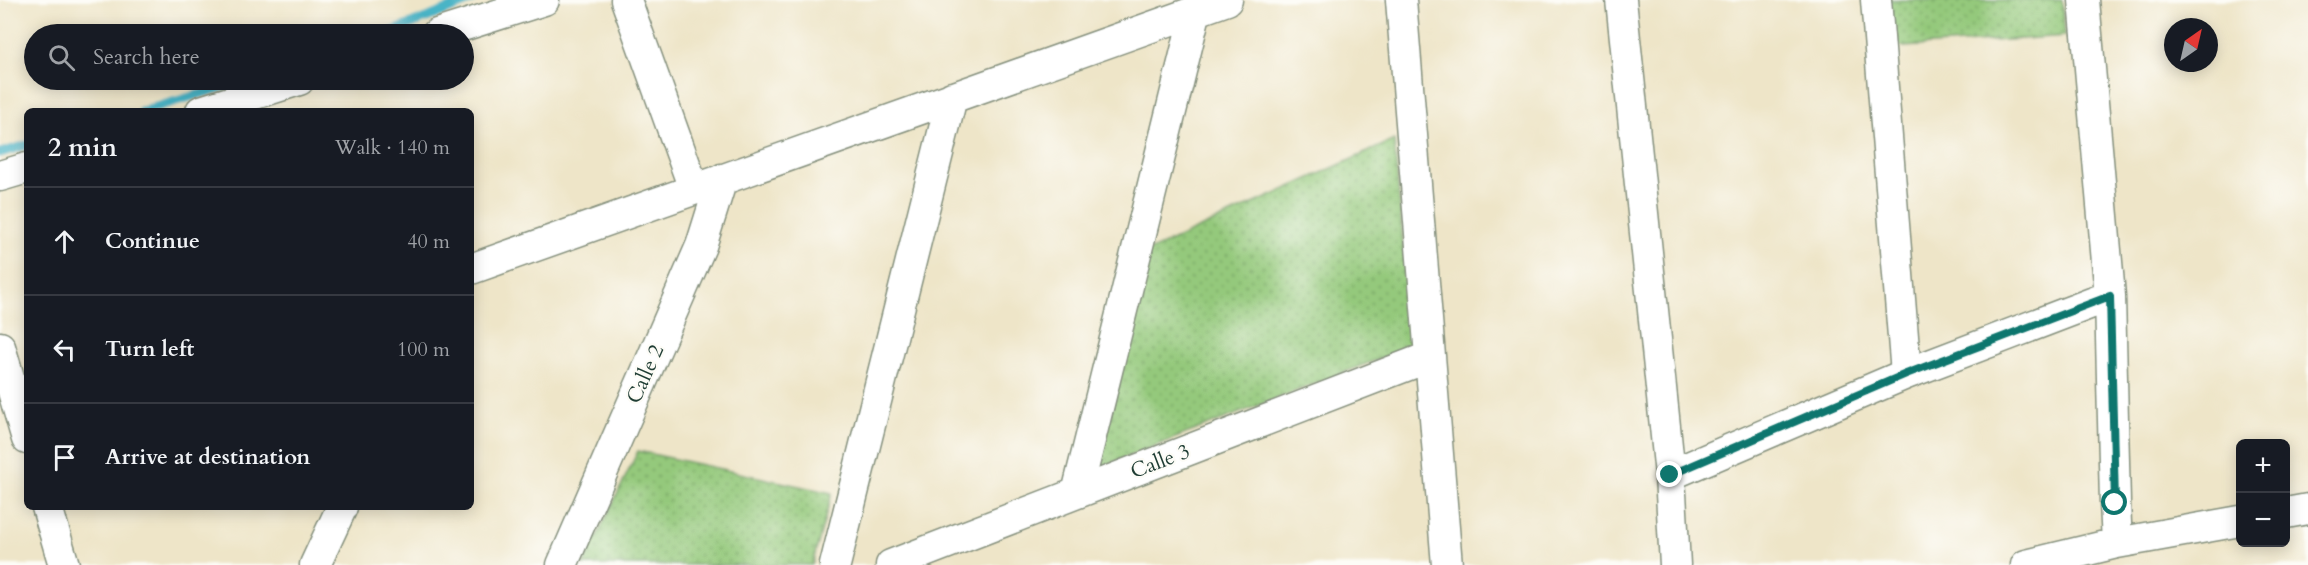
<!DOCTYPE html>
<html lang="en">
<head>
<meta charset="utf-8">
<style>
	body { margin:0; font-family:Cardo,serif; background:#242831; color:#f1f3f6 }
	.controls { position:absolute; right:18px; bottom:18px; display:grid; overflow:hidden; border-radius:9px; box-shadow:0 3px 15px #0003 }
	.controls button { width:54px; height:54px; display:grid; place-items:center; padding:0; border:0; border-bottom:2px solid #363941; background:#171b24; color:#f1f3f6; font:30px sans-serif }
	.compass { position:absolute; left:2164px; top:18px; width:54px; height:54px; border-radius:50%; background:#171b24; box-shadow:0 3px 15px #0003; rotate:34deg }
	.stop { position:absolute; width:18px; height:18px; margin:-14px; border:4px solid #0f766e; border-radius:50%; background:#fff }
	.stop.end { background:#0f766e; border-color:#fff; box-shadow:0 2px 6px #0008 }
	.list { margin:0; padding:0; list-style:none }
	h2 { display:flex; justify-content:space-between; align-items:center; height:78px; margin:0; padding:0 24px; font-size:26px }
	h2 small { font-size:20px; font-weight:400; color:#9ea1a6 }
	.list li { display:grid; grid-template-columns:39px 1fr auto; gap:18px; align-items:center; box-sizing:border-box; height:108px; padding:0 24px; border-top:2px solid #363941 }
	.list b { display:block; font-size:22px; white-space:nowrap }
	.list em { font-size:20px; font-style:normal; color:#9ea1a6 }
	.icon { flex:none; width:33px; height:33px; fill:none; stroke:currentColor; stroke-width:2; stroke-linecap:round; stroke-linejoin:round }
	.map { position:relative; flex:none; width:2308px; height:565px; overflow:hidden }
	.search { position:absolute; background:#171b24; box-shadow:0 3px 15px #0003; left:24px; top:24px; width:450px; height:66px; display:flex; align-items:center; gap:15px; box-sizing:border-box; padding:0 21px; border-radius:33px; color:#9ea1a6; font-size:22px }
	.panel { position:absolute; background:#171b24; box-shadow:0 3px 15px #0003; left:24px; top:108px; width:450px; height:402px; border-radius:9px }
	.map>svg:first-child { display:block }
</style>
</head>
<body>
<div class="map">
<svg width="2308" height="565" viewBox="0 0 2308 565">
	<defs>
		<pattern id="green-dots" width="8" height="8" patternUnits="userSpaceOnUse" patternTransform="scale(1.5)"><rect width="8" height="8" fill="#94c97b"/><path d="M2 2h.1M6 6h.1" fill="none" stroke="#78a466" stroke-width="1.8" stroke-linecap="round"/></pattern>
	</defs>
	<rect width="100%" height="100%" fill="#fdfcf7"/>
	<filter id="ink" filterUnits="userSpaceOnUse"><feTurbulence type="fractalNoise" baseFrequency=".0167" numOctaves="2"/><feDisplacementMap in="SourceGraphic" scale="12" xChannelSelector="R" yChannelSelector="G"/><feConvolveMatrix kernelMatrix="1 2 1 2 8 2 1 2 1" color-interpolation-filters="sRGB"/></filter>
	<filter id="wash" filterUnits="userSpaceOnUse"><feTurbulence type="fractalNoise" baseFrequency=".008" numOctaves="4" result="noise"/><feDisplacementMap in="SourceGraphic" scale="24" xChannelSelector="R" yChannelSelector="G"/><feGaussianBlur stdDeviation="1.35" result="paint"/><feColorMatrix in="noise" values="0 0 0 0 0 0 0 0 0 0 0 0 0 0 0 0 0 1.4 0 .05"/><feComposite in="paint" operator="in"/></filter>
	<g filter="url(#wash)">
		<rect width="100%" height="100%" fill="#eee5c8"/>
		<path fill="url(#green-dots)" stroke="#5a8358" stroke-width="1.5" d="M1885,0h177l3,36 -176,12z
			M1394,140l18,206 -314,122 51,-217z
			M638,451l194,42 -20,72h-229z"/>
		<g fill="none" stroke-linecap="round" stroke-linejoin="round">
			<path stroke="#49b4c6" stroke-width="9" d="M386,34l86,-34
				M142,111l106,-31
				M0,153l27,-8"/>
		</g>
	</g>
	<g filter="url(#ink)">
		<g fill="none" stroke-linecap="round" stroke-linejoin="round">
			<g stroke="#86917e" stroke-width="33">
				<path id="street" d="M626,0l68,189
					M1401,0l46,565
					M1621,0l49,475 5,90
					M1876,0l30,374
					M2084,0l26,296 5,207 2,40
					M437,34l107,-34
					M201,111l98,-31
					M0,176l27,-8
					M471,269l756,-269
					M0,347l27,92
					M1670,475l236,-101 204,-78
					M1077,493l119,-483
					M47,507l17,58
					M2286,513l22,-4
					M315,565l27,-58
					M562,565l139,-319 21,-67
					M835,565l117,-468
					M891,565l538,-208
					M2026,565l91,-22 123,-22"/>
			</g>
			<use href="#street" stroke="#fff" stroke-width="30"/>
		</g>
	</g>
	<g fill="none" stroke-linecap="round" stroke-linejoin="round" filter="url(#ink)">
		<path stroke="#0f766e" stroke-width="8" d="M1670,475l236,-101 204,-78 5,207"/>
	</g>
	<g text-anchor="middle" stroke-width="4.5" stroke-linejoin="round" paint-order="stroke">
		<g font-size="21" fill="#1f3d34" stroke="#fdfcf7">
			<text transform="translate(645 374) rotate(-66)" y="7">Calle 2</text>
			<text transform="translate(1160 461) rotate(-21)" y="7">Calle 3</text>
		</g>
	</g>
</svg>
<div class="controls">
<button>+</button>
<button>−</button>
</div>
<svg class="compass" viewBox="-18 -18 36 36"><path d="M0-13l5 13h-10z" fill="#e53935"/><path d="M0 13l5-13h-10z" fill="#9ea1a6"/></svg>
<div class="stop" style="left:2115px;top:503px"></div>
<div class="stop end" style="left:1670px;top:475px"></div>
<div class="search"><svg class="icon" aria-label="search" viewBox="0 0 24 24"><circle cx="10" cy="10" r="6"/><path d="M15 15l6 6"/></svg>Search here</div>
<section class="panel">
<h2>2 min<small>Walk · 140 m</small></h2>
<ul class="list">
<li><svg class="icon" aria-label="ahead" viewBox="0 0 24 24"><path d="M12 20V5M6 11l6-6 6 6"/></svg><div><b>Continue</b></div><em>40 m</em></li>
<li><svg class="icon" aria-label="left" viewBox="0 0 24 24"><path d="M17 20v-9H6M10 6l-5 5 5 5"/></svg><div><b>Turn left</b></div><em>100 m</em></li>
<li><svg class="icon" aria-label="arrive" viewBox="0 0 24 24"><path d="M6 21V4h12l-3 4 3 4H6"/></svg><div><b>Arrive at destination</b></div></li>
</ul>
</section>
</div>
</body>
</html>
